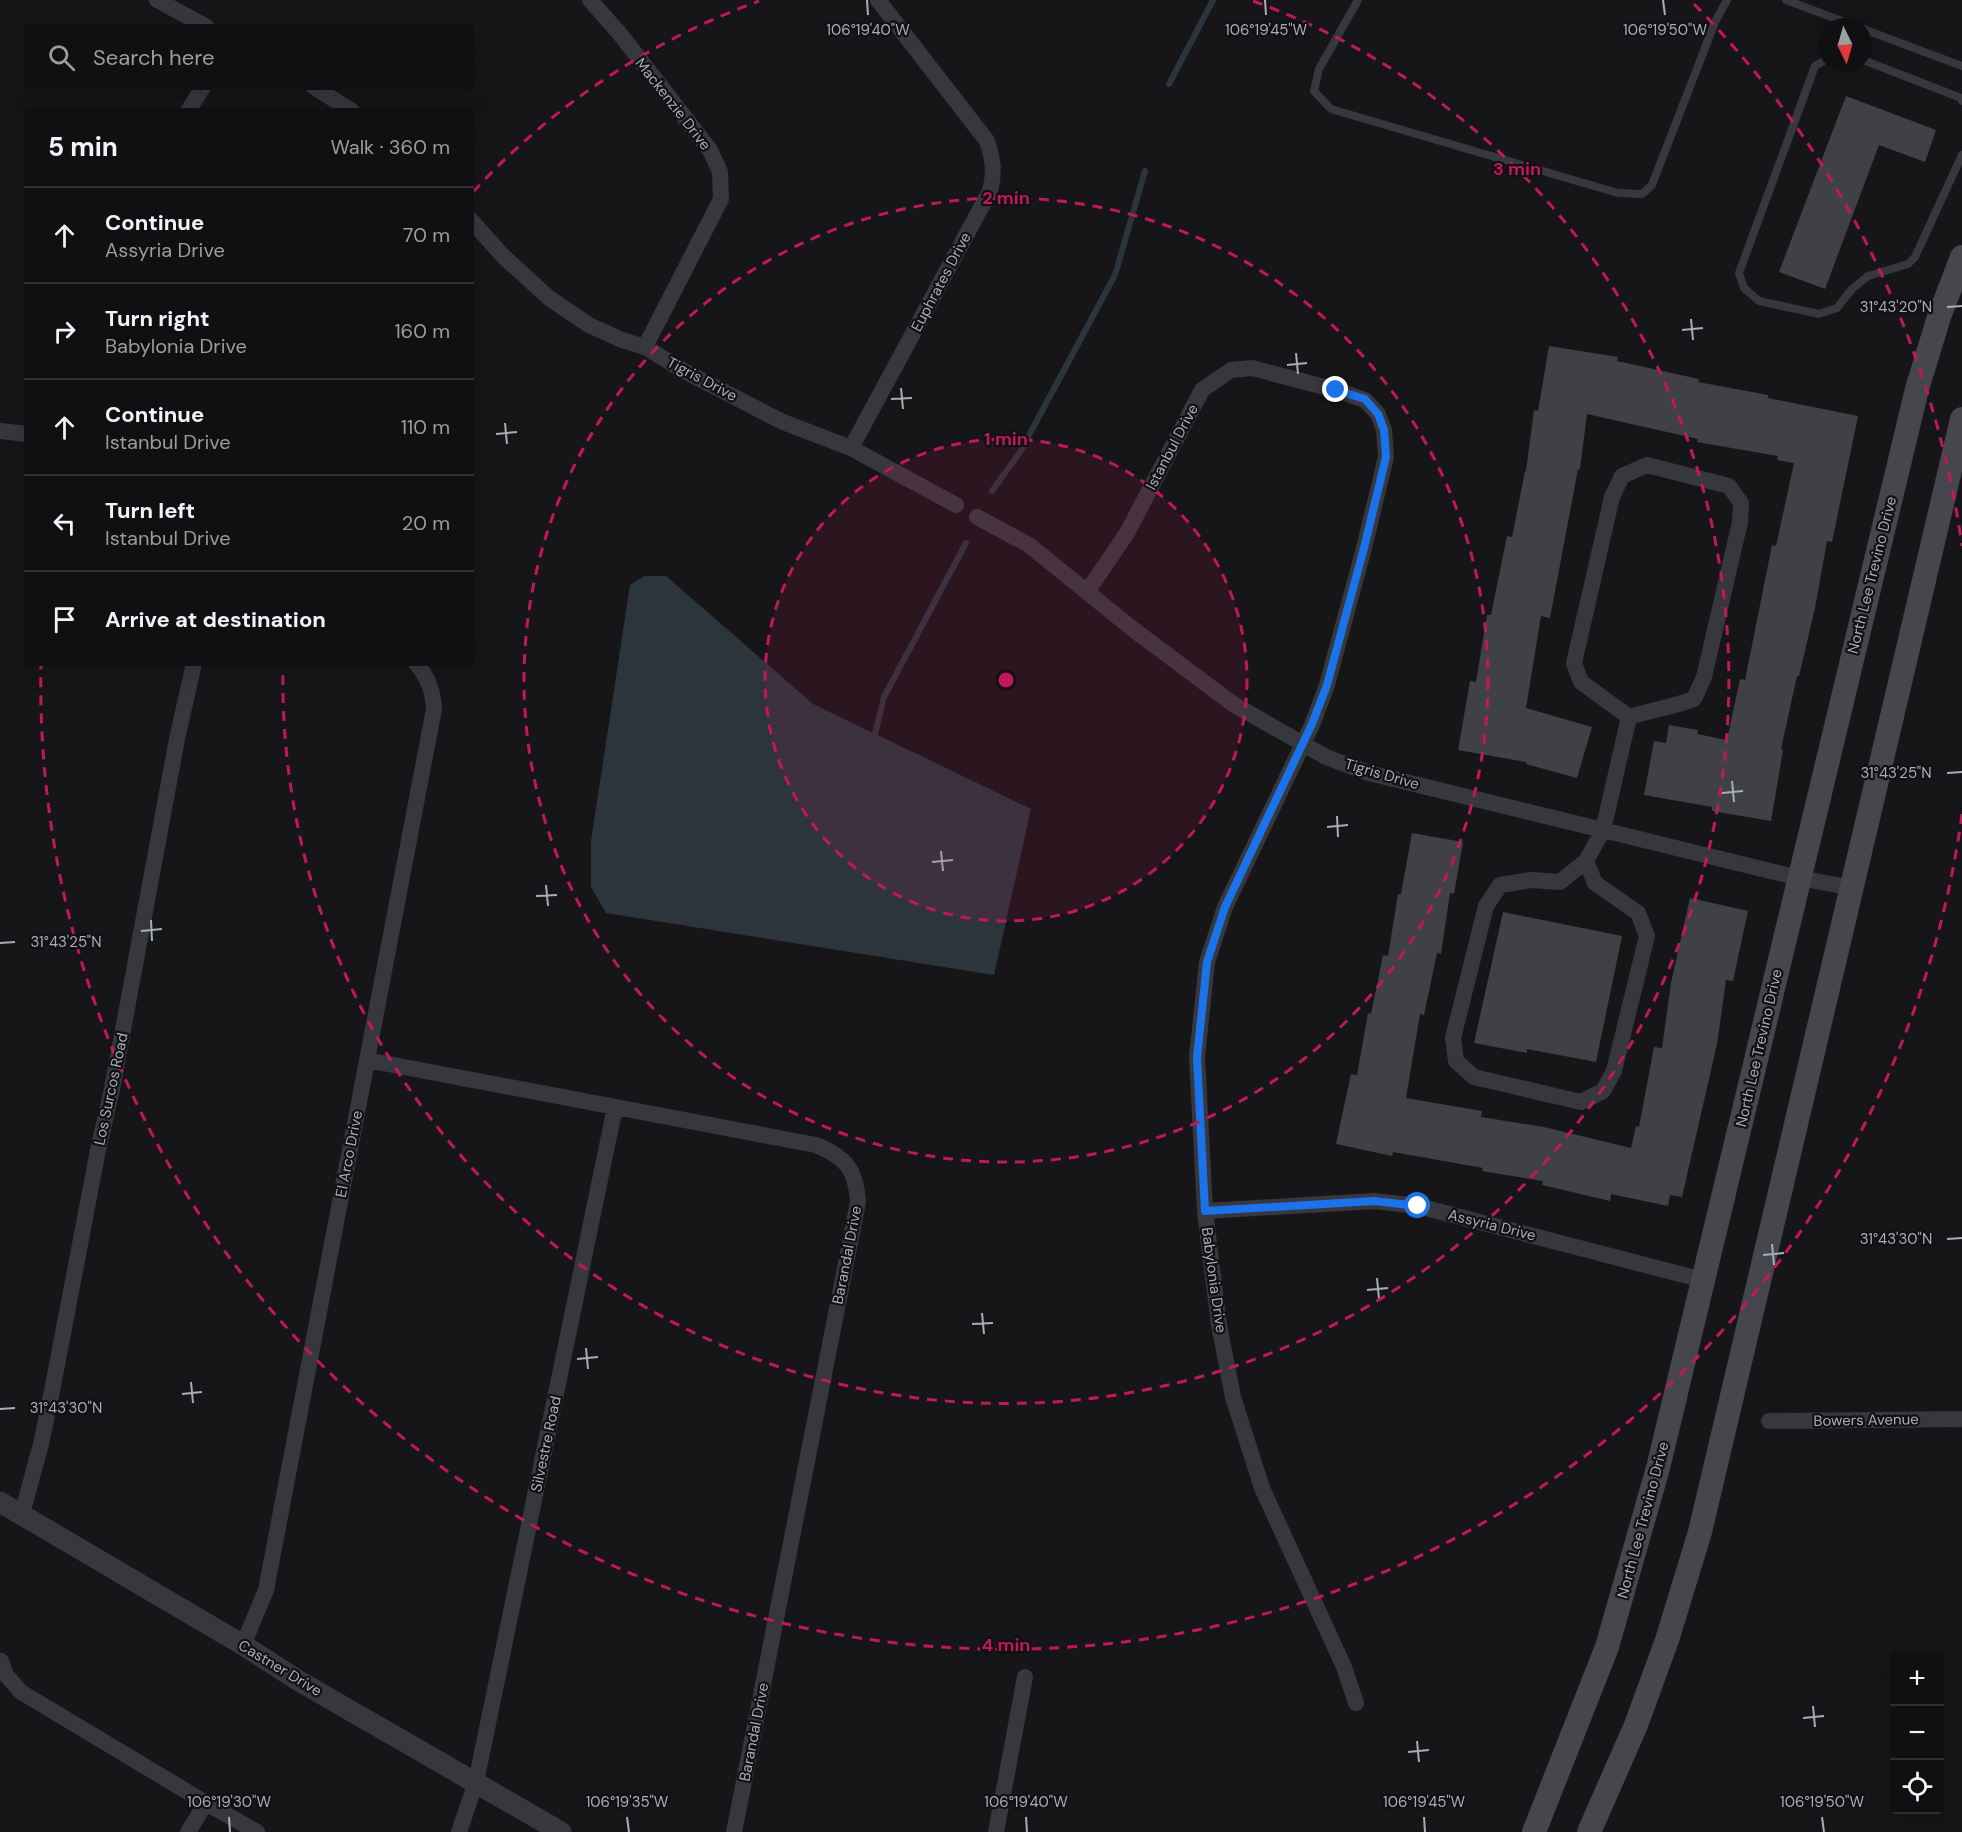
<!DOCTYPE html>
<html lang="en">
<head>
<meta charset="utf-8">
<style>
	body { margin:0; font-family:"DM Sans",sans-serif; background:#1e1e20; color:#f1f3f6 }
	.controls { position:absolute; right:18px; bottom:18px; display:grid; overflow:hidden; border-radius:6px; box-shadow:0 6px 24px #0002 }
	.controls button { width:54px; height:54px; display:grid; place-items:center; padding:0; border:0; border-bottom:2px solid #303032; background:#101012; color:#f1f3f6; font:30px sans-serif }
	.compass { position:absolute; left:1818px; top:18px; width:54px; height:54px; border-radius:50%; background:#101012; box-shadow:0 6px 24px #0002; rotate:175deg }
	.stop { position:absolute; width:18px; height:18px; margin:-14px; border:4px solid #1a73e8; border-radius:50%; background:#fff }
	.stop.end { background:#1a73e8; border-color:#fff; box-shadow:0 2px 6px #0008 }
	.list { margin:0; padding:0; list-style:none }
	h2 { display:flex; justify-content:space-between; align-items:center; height:78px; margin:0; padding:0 24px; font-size:26px }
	h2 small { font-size:20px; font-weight:400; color:#9c9d9f }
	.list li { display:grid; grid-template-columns:39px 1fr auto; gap:18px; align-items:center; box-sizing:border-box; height:96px; padding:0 24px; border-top:2px solid #303032 }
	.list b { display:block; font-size:22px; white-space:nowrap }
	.list p { margin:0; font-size:20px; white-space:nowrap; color:#9c9d9f }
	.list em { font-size:20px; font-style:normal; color:#9c9d9f }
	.icon { flex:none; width:33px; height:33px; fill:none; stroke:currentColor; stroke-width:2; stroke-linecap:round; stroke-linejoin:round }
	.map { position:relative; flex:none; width:1962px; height:1832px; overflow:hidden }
	.search { position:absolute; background:#101012; box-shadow:0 6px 24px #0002; left:24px; top:24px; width:450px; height:66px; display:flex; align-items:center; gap:15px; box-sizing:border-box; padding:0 21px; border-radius:6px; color:#9c9d9f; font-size:22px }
	.panel { position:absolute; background:#101012; box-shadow:0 6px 24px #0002; left:24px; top:108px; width:450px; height:558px; border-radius:6px }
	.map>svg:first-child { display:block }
</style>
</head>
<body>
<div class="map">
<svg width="1962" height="1832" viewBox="0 0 1962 1832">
	<rect width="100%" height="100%" fill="#161618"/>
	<path fill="#2c353c" d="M644,576h22l147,128 218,105 -37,166 -388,-62 -15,-26v-46l39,-256z"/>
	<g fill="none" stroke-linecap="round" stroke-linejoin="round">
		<path stroke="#2c353c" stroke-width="6" d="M1169,84l44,-84
			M992,491l28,-39 95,-177 30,-104
			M873,742l11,-45 82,-154"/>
	</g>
	<path fill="#404145" d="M1846,96l90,34 -11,32 -46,-17 -54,144 -46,-17z
		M1549,346l69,11 -1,4 82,18 -1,3 70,13v3l90,18 -26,126 -5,-1 -12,67 -16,68h-2l-16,73 2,1 -12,71 -59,-10v-4l-68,-12 10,-54 12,2 3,-18 29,5 -1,4 30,6 13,-61 5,1 27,-135 4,1 18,-83 -17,-3 1,-4 -81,-14 1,-3 -111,-25 -7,55h-2l-28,149 -9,-2 -15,92 66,19 -15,51 -51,-14v-2l-68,-12 12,-69 6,1 11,-67h4l16,-79 5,1 13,-66h1l8,-61 4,1z
		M1412,833l51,9 -9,52 -4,-1 -9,61 -4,-1 -13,62 -4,-1 -14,84 76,13 -1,6 63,10 87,21 5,-22 3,1 15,-80 8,1 9,-65 19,-85 58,13 -15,70 -7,-1 -9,64 -35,153 -12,-2 -2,11 -57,-12 -1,7 -68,-16 1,-4 -61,-10 1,-3 -90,-16 -1,4 -56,-12 15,-70 6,1 11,-62 3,1 12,-59 5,1 10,-62h3z
		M1503,912l119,24 -26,126 -69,-13v4l-53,-10z"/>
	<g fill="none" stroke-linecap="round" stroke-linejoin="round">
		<path stroke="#37383d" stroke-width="8" d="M1358,0l-39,69 -5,22 17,18 287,84 24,1 10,-9 63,-163 12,-22
			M1786,0l72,27
			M1863,29l99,37
			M1827,59l-12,7 -76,207 5,15 15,13 60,13 18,-6 15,-19 16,-13 40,-12 7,-7 47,-102
			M1863,60l98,38 1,3"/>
		<path stroke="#37383d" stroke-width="16" d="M157,0l50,27
			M590,0l30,34 90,116 10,22 1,27 -76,148
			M314,87l38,24
			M188,111l15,-24
			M471,220l31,35 47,43 40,27 33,15 23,7 39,24 99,51 68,26 105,57
			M0,431l27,3
			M851,448l139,-257c5,-19 3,-32 -3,-50l-109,-141
			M977,517l52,28 105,85 99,74 93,53 43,16 430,105 54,10
			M1087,592l40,-59 75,-143 29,-20 21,-2 84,22 29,10 13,14 6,16 2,27 -22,91 -37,137 -15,40 -87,182 -18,55 -10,95 8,154 14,114 14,72 29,91 82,179 12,36
			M1586,861l9,22 43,30 9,23 -33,135 -11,20 -22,11 -107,-25 -18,-16 -3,-23 33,-132 14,-21 31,-5 29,2 26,-21 17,-31 26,-113c22,-7 44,-10 65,-18l10,-22 36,-155 1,-19 -12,-17 -82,-21 -25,11 -10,21 -38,166 7,19 48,35
			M367,1060l449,85c30,12 40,25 42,57l-124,630
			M1205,1211l169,-10 44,5 285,74
			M1769,1421l193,-2
			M22,1514l19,-70 11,-53 46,-241 14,-61 65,-350 17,-76
			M243,1645l23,-55 168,-881c-1,-19 -6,-31 -18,-46
			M1,1661l5,14 15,17 185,111
			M188,1832l18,-29 51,29
			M459,1832l17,-50 139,-675
			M996,1832l29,-155"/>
		<path stroke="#37383d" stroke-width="21" d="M0,1502l243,143 56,36 262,151"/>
		<path stroke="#45474d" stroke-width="24" d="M1534,1832l73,-185 51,-179 259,-1079 22,-72 23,-60
			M1589,1832l47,-107 31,-85 33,-108 262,-1113"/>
	</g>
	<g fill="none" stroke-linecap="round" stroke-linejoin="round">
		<path stroke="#1a73e8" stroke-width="8" d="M1336,390l29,9 13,15 6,16 2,27 -22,91 -37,137 -15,39 -87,183 -18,55 -10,96 8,153 169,-10 44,5"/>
	</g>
	<path fill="none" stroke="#a8adb8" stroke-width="2" d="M867,0l1,15M1265,0l1,15M1663,0l2,15M1947,307l15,-1M1691,319l2,21M1682,330l21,-2M1296,353l2,21M1287,365l20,-2M901,388l2,21M891,399l21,-1M505,423l2,21M496,434l21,-2M1947,773l15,-1M1732,781l2,21M1722,793l21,-2M1337,816l1,21M1327,827l21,-2M941,851l2,20M932,862l21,-2M546,885l2,21M536,896l21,-1M151,920l1,21M141,931l21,-2M0,943l15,-1M1947,1239l15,-1M1772,1244l2,21M1763,1255l21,-2M1377,1278l2,21M1367,1290l21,-2M982,1313l2,21M972,1324l21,-1M586,1348l2,21M577,1359l21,-2M191,1382l2,21M182,1394l20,-2M0,1409l15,-1M1813,1706l2,21M1803,1718l21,-2M1417,1741l2,21M1408,1752l21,-2M229,1817l1,15M627,1817l2,15M1026,1817l1,15M1424,1817l1,15M1822,1817l2,15"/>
	<circle cx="1006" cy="680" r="241" fill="#c2185b" fill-opacity=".12"/>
	<g fill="none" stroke="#c2185b" stroke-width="3" stroke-dasharray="10 8">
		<circle cx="1006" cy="680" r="241"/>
		<circle cx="1006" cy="680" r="482"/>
		<path d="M473 192A723 723 0 0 1 759 1M1253 1A723 723 0 1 1 283 667"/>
		<path d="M1962 814A965 965 0 0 1 41 663M1694 4A965 965 0 0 1 1962 546"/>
	</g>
	<g text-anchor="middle" stroke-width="4.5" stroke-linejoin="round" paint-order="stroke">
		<g font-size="15" fill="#a8adb8" stroke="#111113">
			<text transform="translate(673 104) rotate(52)" y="5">Mackenzie Drive</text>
			<text transform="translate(941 282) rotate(-62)" y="5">Euphrates Drive</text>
			<text transform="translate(702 379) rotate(28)" y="5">Tigris Drive</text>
			<text transform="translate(1172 447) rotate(-62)" y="5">Istanbul Drive</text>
			<text transform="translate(1872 575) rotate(-76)" y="5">North Lee Trevino Drive</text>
			<text transform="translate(1382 774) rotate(16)" y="5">Tigris Drive</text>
			<text transform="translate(1759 1048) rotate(-77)" y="5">North Lee Trevino Drive</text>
			<text transform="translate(111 1089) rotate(-78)" y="5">Los Surcos Road</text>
			<text transform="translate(349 1154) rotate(-79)" y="5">El Arco Drive</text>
			<text transform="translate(1492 1225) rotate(14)" y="5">Assyria Drive</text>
			<text transform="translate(847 1255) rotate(-79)" y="5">Barandal Drive</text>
			<text transform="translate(1214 1280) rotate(82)" y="5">Babylonia Drive</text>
			<text transform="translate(1866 1420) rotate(-1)" y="5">Bowers Avenue</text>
			<text transform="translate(546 1444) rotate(-78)" y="5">Silvestre Road</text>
			<text transform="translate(1643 1520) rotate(-75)" y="5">North Lee Trevino Drive</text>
			<text transform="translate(280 1668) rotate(31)" y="5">Castner Drive</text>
			<text transform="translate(754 1732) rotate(-79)" y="5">Barandal Drive</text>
		</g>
	</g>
	<g font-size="15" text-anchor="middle" fill="#a8adb8" stroke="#111113" stroke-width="4.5" stroke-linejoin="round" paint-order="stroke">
		<text x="868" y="35">106°19'40"W</text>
		<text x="1266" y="35">106°19'45"W</text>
		<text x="1665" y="35">106°19'50"W</text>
		<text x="1896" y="312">31°43'20"N</text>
		<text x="1896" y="778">31°43'25"N</text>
		<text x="66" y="947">31°43'25"N</text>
		<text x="1896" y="1244">31°43'30"N</text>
		<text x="66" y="1413">31°43'30"N</text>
		<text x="229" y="1807">106°19'30"W</text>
		<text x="627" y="1807">106°19'35"W</text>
		<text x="1026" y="1807">106°19'40"W</text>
		<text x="1424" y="1807">106°19'45"W</text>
		<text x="1822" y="1807">106°19'50"W</text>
	</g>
	<circle cx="1006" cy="680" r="9" fill="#c2185b" stroke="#111113" stroke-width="3"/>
	<g font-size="18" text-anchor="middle" font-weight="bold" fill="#c2185b" stroke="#111113" stroke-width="4.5" stroke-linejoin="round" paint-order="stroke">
		<text x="1517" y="175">3 min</text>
		<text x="1006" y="204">2 min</text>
		<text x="1006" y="445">1 min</text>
		<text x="1006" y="1651">4 min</text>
	</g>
</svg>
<div class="controls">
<button>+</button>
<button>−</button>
<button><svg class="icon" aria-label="locate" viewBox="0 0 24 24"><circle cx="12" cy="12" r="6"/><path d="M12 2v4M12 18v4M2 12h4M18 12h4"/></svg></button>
</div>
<svg class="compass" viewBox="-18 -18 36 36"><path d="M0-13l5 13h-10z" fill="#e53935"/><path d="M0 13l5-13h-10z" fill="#9c9d9f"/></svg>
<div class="stop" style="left:1418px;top:1206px"></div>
<div class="stop end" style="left:1336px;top:390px"></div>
<div class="search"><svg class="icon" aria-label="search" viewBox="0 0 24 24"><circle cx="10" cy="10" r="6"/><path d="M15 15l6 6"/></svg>Search here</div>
<section class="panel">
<h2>5 min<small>Walk · 360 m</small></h2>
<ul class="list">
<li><svg class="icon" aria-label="ahead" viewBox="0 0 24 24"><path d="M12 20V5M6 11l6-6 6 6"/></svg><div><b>Continue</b><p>Assyria Drive</p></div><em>70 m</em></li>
<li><svg class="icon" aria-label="right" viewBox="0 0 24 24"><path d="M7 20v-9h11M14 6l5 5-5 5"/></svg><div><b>Turn right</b><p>Babylonia Drive</p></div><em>160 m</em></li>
<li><svg class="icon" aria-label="ahead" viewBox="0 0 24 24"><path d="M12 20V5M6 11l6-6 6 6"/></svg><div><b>Continue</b><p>Istanbul Drive</p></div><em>110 m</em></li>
<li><svg class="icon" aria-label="left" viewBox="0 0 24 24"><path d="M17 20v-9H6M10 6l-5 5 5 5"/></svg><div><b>Turn left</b><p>Istanbul Drive</p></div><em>20 m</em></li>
<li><svg class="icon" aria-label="arrive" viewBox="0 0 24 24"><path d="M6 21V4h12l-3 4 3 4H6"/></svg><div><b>Arrive at destination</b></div></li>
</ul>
</section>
</div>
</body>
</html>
